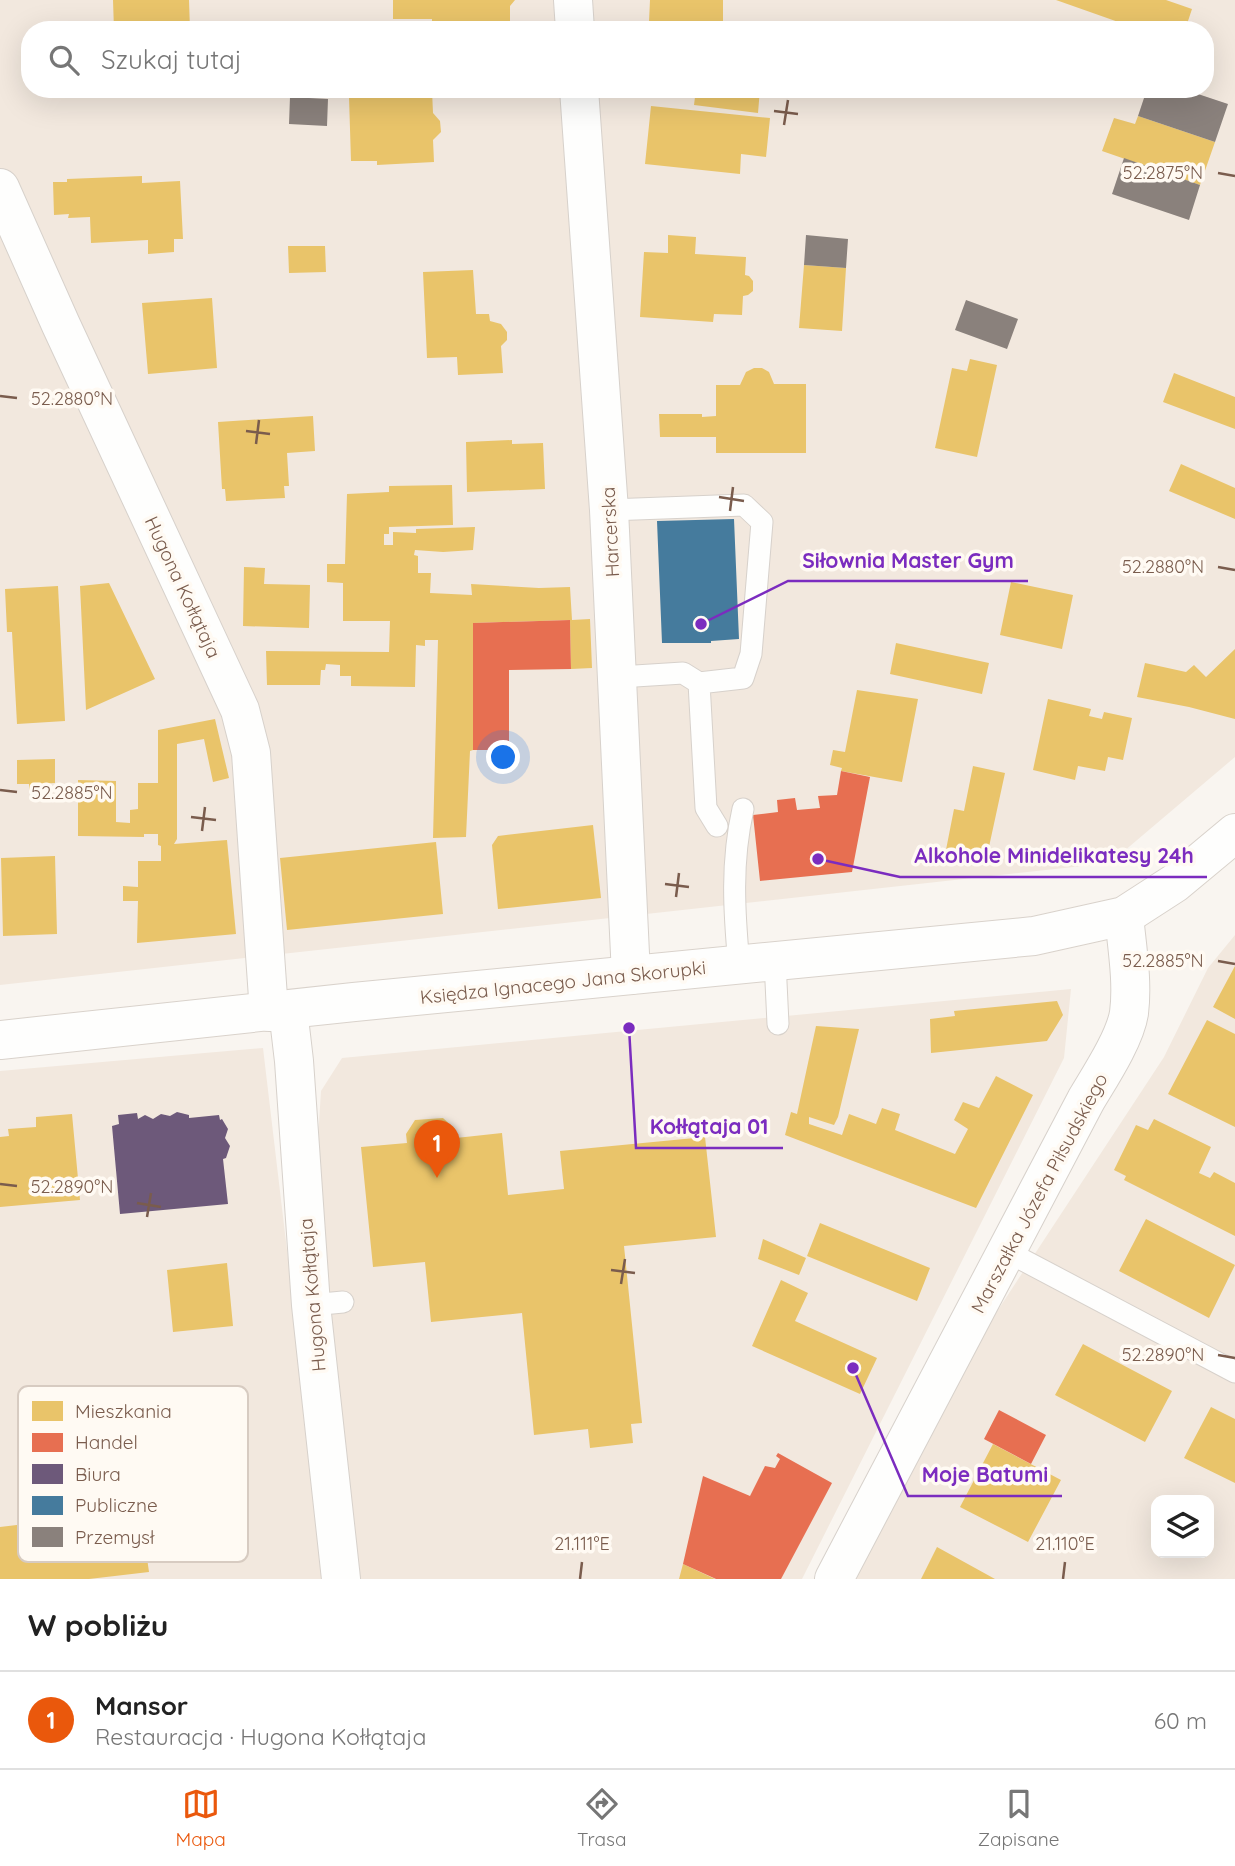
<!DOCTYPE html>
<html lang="pl">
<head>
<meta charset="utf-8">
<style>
	body { margin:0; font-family:Quicksand,sans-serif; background:#f6f6f6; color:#222 }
	.controls { position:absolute; right:21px; bottom:21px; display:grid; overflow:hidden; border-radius:14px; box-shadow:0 7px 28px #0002 }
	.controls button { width:63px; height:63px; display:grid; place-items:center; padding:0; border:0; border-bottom:2px solid #e0e0e0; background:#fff; color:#222; font:35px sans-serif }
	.you { position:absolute; left:504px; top:758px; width:24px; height:24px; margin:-18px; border:5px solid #fff; border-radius:50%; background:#1a73e8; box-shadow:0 0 0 10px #1a73e833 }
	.badge { display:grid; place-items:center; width:46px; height:46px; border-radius:50%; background:#ea580c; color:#fff; font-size:23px; font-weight:700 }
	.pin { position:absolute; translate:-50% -58px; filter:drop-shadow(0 2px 4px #0008) }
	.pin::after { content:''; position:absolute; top:37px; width:24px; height:21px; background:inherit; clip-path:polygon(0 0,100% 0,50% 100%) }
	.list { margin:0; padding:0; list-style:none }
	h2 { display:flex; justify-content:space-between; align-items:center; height:91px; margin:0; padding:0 28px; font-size:30px }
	h2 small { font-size:23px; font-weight:400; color:#767676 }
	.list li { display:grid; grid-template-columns:46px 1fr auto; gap:21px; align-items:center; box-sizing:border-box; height:98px; padding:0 28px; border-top:2px solid #e0e0e0 }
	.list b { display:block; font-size:26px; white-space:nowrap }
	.list p { margin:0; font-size:23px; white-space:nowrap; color:#767676 }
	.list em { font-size:23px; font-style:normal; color:#767676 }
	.icon { flex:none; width:38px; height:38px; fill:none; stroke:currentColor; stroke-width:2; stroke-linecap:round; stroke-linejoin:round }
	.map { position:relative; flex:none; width:1235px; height:1579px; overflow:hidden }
	.search { position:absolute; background:#fff; box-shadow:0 7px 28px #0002; left:21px; right:21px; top:21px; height:77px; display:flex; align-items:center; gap:18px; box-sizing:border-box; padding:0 24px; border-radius:28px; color:#767676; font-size:26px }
	.sheet { height:189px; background:#fff }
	nav { display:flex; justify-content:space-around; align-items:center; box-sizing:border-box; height:98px; border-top:2px solid #e0e0e0; background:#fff; font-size:19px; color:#767676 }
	nav a { display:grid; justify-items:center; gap:4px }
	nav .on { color:#ea580c }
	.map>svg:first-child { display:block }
</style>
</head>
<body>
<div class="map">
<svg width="1235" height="1579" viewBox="0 0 1235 1579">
	<rect width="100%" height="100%" fill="#f9f5f0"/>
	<path fill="#f2e8de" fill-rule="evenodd" d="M0,0h1235v757l-125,106 -1110,122zM30,30h1175v59h-1175z
		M1235,935v644h-391l112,-205 208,-317 44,-89zM1156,1500h53v53h-53z
		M1071,989l-7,69 -262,521h-453l-36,-360 8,-128 21,-33z
		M263,1048l63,531h-326v-508z"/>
	<path fill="#e9c46a" d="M113,0h76l1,30h-76z
		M393,0h122l-5,6v17l-78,1v-5h-39z
		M650,0h73v23h-33v7h-20v-8h-21z
		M1056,0h110l26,9 -7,21h-44z
		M285,89h29l-1,7 -28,-2z
		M696,89h64l-2,24 -64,-8z
		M432,90l1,23 7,8 1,11 -8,8 1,22 -57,3v-4h-26l-2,-64h26v-5z
		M651,106l119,12 -4,39 -25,-3 -1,20 -95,-10z
		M1138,116l77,26 -15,43 -98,-34 12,-33 21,6z
		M142,176v7l38,-2 3,58h-9v13l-26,2v-14l-57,3 -1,-26 -22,1 1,-4 -15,1 -1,-33h14v-3z
		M668,235l28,2 -1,17 51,3 -1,18 4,1 4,5v10l-5,4 -5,1 -1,19 -28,-1 -1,8 -73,-5 4,-65 24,1z
		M288,246h37l1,26 -37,1z
		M804,265l42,3 -4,63 -43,-3z
		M473,270l3,44h13l1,7 11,3 6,8v8l-6,6 2,27 -45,2 -1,-18 -30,1 -4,-86z
		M212,298l5,70 -69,6 -6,-71z
		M970,359l27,6 -20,92 -42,-9 17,-80 15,3z
		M754,368h8l7,4 5,12h32v69h-90v-16h-56l-1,-23h43v3l14,-1v-31h24l6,-13z
		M1174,373l61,24v32l-72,-27z
		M313,416l2,35 -28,2 2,33h-5l1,12 -59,3 -1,-12h-3l-4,-67z
		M512,440v4l31,-1 2,46 -78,3 -1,-50z
		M1181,464l54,24v31l-66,-28z
		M452,485l1,40 -64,2v7h-5v11h9v-13l23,1v-4l59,-2 -2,23 -30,2 -28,-2 -1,5 4,1v17h13l-1,20 42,2 -1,-11 68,4 31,-1 2,33 18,-1 2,49 -21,1 -1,-49 -97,3v127l-3,1 -4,86 -33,1 5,-198h-13v6l-9,-1 -1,42 -64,-1v-10h-11v-11l-14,-1 -1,6h-4l-1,15h-53l-1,-34 123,1 1,-31h-47v-38l-16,-1v-18h18l2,-70 42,-2v-6z
		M244,567l21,1 -1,16 46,1 -1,43 -66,-2z
		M1011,582l62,13 -11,54 -62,-14z
		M109,583l46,96 -69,31 -6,-124z
		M58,586l7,135 -48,3 -5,-92h-5l-2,-43z
		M896,643l93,20 -7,31 -92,-20z
		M1235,649v70l-46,-12 -52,-10 8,-34 41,9 8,-7 12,12z
		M857,690l61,9 -16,83 -61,-11 1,-3 -12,-3 3,-15 12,2z
		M1048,699l43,10 -2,7 13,3 2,-7 28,6 -9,42 -15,-3 -3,14 -27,-5 -3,14 -42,-10z
		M215,719l14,59 -16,4 -9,-43 -27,5v95l-3,5 53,-4 9,94 -99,9 1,-42h-15v-15l15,1v-26h23v-15l-3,-1v-11h-14v3l-66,-1v-56l38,1v41l14,1v-13l8,-1v-26h20v-53z
		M55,759v24l-17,1 1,8h-10v-8h-12v-24z
		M973,766l32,7 -18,83 -43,4 10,-51 10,2z
		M593,825l8,73 -103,11 -6,-64 6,-9z
		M436,842l7,72 -156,16 -7,-72z
		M55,856l2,78 -54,2 -2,-78z
		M1235,966v53l-22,-12z
		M1057,1001l6,14 -16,26 -116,12 -1,-34 25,-3 -1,-5z
		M1207,1020l28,14v93l-67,-33z
		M816,1026l43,3 -21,88 -4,8 -25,-8v7l33,11 7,-21 27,10 6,-16 18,6 -5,16 60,24 13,-25 -14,-9 9,-18 16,6 17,-32 37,19 -57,113 -191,-73 6,-23 6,2z
		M72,1114l8,86 -80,7v-70l9,-1 -1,-7 28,-2v-10z
		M443,1118l12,11 1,9 46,-5 6,62 56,-6 -4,-38 145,-14 11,100 -92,9 18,177 -11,1 2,19 -43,5 -2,-19 -54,6 -12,-122 -91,9 -6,-60 -52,5 -12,-120 46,-4 -1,-9 9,-14z
		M1154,1119l57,28 -12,26 11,5 4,-6 21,11v53l-111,-56 2,-4 -12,-6 22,-45 12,5z
		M1146,1219l89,46 -26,53 -90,-47z
		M820,1223l110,45 -13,33 -110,-45z
		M763,1239l43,19 -7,17 -41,-16z
		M227,1263l6,63 -60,6 -6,-62z
		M781,1280l27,13 -13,28 82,37 -17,36 -108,-48z
		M1083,1344l89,47 -27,51 -90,-47z
		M1211,1407l24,12v64l-51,-25z
		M993,1444l68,36 -33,62 -68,-35z
		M142,1510l2,22 9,-1 2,19 -9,1 3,21 -60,7h-89v-52z
		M937,1547l58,32h-74z
		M683,1564l32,15h-36z"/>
	<path fill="#e76f51" d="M570,620l1,49 -62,1v80h-36v-127z
		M841,771l29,6 -18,95 -92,9 -7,-66 25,-3 -1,-12 18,-2 2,12 23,-2 -2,-12 19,-1z
		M999,1410l47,25 -15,29 -47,-25z
		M778,1453l54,30 -51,96h-65l-33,-15 20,-88 47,20 15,-30 10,2 5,-9 -4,-3z"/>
	<path fill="#6d597a" d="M177,1112l12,3v3l30,-3 1,5 2,-1 6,10 -3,9 5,8 -4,12 -3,1 5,45 -108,10 -8,-88 7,-2 -1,-9 19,-2 1,6 7,-4 8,4 8,-5 9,2z"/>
	<path fill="#457b9d" d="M734,519l5,120 -28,2v2h-49l-5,-122z"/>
	<path fill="#8a817c" d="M1147,89h36l45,15 -13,38 -77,-26z
		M290,97l38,2 -1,27 -38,-2z
		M1124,158l76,27 -11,35 -77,-26z
		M806,235l42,4 -2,29 -42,-3z
		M966,300l52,19 -11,30 -52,-19z"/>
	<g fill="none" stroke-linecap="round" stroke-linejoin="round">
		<g stroke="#d7d1cb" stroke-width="23">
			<path id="service" d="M609,510l135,-5 18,17 -11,132 -8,24 -44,5
				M619,677l64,-4 16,10 7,125 11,18
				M775,961l3,63
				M739,965c-5,-54 -8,-103 4,-156
				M1006,1251l229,121
				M311,1305l32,-3"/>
		</g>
		<g stroke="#d7d1cb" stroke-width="40">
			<path id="minor" d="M573,0l2,30
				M579,89l30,421 22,465
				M0,188l61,137 179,385 11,43 18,259
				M288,1010l6,51 17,244 30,274"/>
		</g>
		<g stroke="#d7d1cb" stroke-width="40">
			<path id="tertiary" d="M834,1579l252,-479c13,-22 39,-61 43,-87 4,-31 -2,-66 -5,-97"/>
		</g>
		<g stroke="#d9d2cb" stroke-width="40">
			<path id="secondary" d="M0,1040l354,-38 680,-66 90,-20 51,-33 60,-50"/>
		</g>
		<use href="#service" stroke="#fefefd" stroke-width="21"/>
		<use href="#minor" stroke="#fefefd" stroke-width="38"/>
		<use href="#tertiary" stroke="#fefefd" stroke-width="38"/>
		<use href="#secondary" stroke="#fefefd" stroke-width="38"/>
	</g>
	<path fill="none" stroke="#7a5c4d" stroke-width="2.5" d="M774,111l24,3M784,125l4,-25M1218,173l17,3M0,396l17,2M246,431l24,3M256,444l3,-24M719,497l25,4M730,511l3,-24M1218,567l17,3M0,790l17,2M191,817l25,3M202,831l3,-24M665,884l24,3M676,897l3,-24M1218,961l17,3M0,1184l17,2M137,1203l24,4M147,1217l4,-24M611,1270l24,3M621,1284l4,-25M1218,1355l17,3M580,1579l2,-17M1063,1579l2,-17"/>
	<g text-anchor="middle" stroke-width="7" stroke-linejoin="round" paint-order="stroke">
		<g font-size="19" fill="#7a5c4d" stroke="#fffaf3">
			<text transform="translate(610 532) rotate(-93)" y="7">Harcerska</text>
			<text transform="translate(183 587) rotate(65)" y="7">Hugona Kołłątaja</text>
			<text transform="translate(563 982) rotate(-6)" y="7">Księdza Ignacego Jana Skorupki</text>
			<text transform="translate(1039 1193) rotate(-62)" y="7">Marszałka Józefa Piłsudskiego</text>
			<text transform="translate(312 1295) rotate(-95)" y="7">Hugona Kołłątaja</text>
		</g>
	</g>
	<rect x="18" y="1386" width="230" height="176" rx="10" fill="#fffaf3" stroke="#d7cbc1" stroke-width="2"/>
	<rect x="32" y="1401" width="31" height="20" fill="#e9c46a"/>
	<rect x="32" y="1433" width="31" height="19" fill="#e76f51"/>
	<rect x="32" y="1464" width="31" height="20" fill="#6d597a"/>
	<rect x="32" y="1496" width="31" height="19" fill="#457b9d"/>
	<rect x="32" y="1527" width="31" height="20" fill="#8a817c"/>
	<g font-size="19" fill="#7a5c4d">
		<text x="75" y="1418">Mieszkania</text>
		<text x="75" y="1449">Handel</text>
		<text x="75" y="1481">Biura</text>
		<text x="75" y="1512">Publiczne</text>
		<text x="75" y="1544">Przemysł</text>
	</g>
	<g font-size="18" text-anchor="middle" fill="#7a5c4d" stroke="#fffaf3" stroke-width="7" stroke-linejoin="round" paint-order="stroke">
		<text x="1163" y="179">52.2875°N</text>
		<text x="72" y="405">52.2880°N</text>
		<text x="1163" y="573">52.2880°N</text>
		<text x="72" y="799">52.2885°N</text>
		<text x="1163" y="967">52.2885°N</text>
		<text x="72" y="1193">52.2890°N</text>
		<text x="1163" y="1361">52.2890°N</text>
		<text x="582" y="1550">21.111°E</text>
		<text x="1065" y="1550">21.110°E</text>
	</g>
	<path fill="none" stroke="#7b2cbf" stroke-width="2.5" d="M701 624L788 581H1028M818 859L900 877H1207M629 1028L636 1148H783M853 1368L908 1496H1062"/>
	<g fill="#7b2cbf" stroke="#fffaf3" stroke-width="2.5">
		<circle cx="701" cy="624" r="7"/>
		<circle cx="818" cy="859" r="7"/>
		<circle cx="629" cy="1028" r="7"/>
		<circle cx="853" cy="1368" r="7"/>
	</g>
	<g font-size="21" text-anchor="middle" font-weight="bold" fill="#7b2cbf" stroke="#fffaf3" stroke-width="7" stroke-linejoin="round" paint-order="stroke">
		<text x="908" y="568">Siłownia Master Gym</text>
		<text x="1054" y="863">Alkohole Minidelikatesy 24h</text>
		<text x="709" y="1134">Kołłątaja 01</text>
		<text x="985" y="1482">Moje Batumi</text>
	</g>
</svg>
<div class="controls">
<button><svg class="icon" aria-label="layers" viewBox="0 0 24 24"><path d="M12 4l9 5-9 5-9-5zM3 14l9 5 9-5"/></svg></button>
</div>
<div class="you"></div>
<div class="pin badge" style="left:437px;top:1178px">1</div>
<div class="search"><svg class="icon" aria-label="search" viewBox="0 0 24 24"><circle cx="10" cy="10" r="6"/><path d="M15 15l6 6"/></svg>Szukaj tutaj</div>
</div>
<section class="sheet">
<h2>W pobliżu<small></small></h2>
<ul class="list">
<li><span class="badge">1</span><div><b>Mansor</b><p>Restauracja · Hugona Kołłątaja</p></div><em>60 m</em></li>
</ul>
</section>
<nav>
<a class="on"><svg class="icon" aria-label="map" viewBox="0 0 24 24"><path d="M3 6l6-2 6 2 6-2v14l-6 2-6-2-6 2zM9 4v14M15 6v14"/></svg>Mapa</a>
<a><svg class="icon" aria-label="directions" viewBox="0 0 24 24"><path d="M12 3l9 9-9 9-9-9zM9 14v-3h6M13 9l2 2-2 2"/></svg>Trasa</a>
<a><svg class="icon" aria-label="saved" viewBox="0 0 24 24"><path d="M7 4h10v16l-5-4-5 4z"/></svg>Zapisane</a>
</nav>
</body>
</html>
